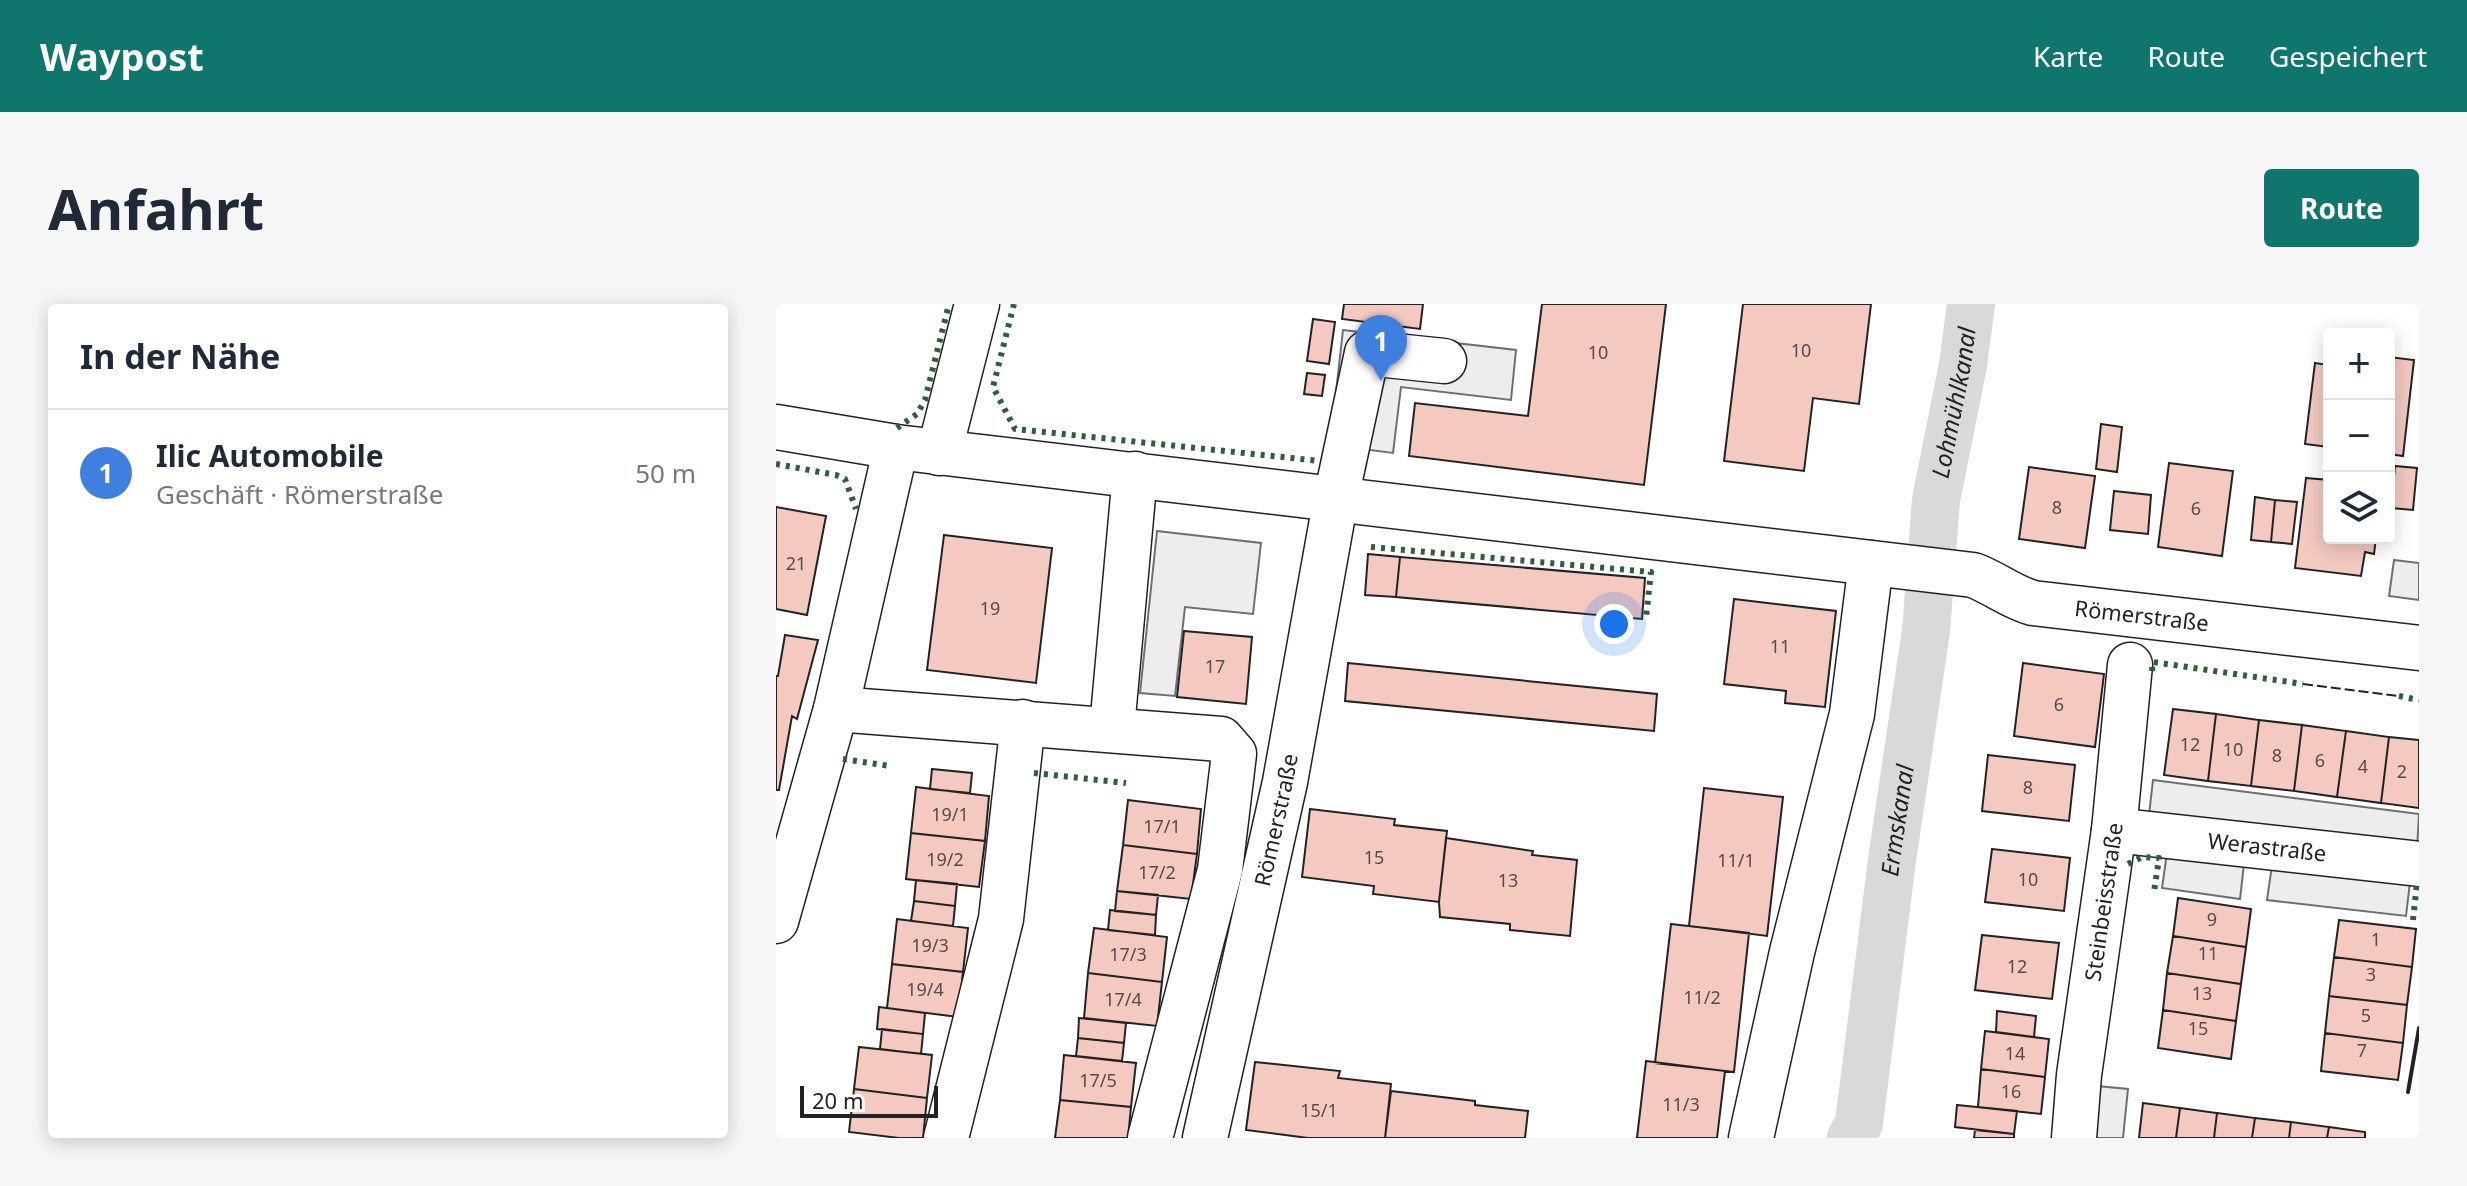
<!DOCTYPE html>
<html lang="de">
<head>
<meta charset="utf-8">
<style>
	body { margin:0; font-family:"Noto Sans",sans-serif; background:#f6f6f7; color:#1f2937 }
	.controls { position:absolute; right:24px; top:24px; display:grid; overflow:hidden; border-radius:8px; box-shadow:0 4px 20px #0003 }
	.controls button { width:72px; height:72px; display:grid; place-items:center; padding:0; border:0; border-bottom:2px solid #e0e1e3; background:#fff; color:#1f2937; font:40px sans-serif }
	.scale { position:absolute; left:24px; bottom:20px; width:138px; box-sizing:border-box; padding-left:8px; border:4px solid #222; border-top:0; font-size:22px; line-height:28px; white-space:nowrap; color:#222; -webkit-text-stroke:6px #fff; paint-order:stroke }
	.you { position:absolute; left:838px; top:320px; width:28px; height:28px; margin:-20px; border:6px solid #fff; border-radius:50%; background:#1a73e8; box-shadow:0 0 0 12px #1a73e833 }
	.badge { display:grid; place-items:center; width:52px; height:52px; border-radius:50%; background:#0f766e; color:#fff; font-size:26px; font-weight:700 }
	.pin { position:absolute; translate:-50% -66px; filter:drop-shadow(0 2px 4px #0008) }
	.pin::after { content:''; position:absolute; top:42px; width:28px; height:24px; background:inherit; clip-path:polygon(0 0,100% 0,50% 100%) }
	.list { margin:0; padding:0; list-style:none }
	h2 { display:flex; justify-content:space-between; align-items:center; height:104px; margin:0; padding:0 32px; font-size:34px }
	h2 small { font-size:26px; font-weight:400; color:#747a83 }
	.list li { display:grid; grid-template-columns:52px 1fr auto; gap:24px; align-items:center; box-sizing:border-box; height:128px; padding:0 32px; border-top:2px solid #e0e1e3 }
	.list b { display:block; font-size:30px; white-space:nowrap }
	.list p { margin:0; font-size:26px; white-space:nowrap; color:#747a83 }
	.list em { font-size:26px; font-style:normal; color:#747a83 }
	.icon { flex:none; width:44px; height:44px; fill:none; stroke:currentColor; stroke-width:2; stroke-linecap:round; stroke-linejoin:round }
	.map { position:relative; flex:none; width:1643px; height:834px; overflow:hidden; border-radius:8px }
	header { display:flex; align-items:center; gap:48px; box-sizing:border-box; height:112px; padding:0 40px; background:#0f766e; color:#fff }
	header strong { font-size:38px }
	nav { display:flex; gap:44px; margin-inline-start:auto; font-size:28px }
	.intro { display:flex; align-items:center; justify-content:space-between; box-sizing:border-box; height:192px; padding:0 48px }
	h1 { margin:0; font-size:56px }
	.button { padding:20px 36px; border-radius:8px; background:#0f766e; color:#fff; font-size:28px; font-weight:700 }
	main { display:flex; gap:48px; padding:0 48px }
	aside { flex:1; background:#fff; border-radius:8px; box-shadow:0 4px 20px #0003 }
	.map>svg:first-child { display:block }
</style>
</head>
<body>
<header>
<strong>Waypost</strong>
<nav><a>Karte</a><a>Route</a><a>Gespeichert</a></nav>
</header>
<div class="intro"><h1>Anfahrt</h1><a class="button">Route</a></div>
<main>
<aside>
<h2>In der Nähe<small></small></h2>
<ul class="list">
<li><span class="badge" style="background:#3f7fe0">1</span><div><b>Ilic Automobile</b><p>Geschäft · Römerstraße</p></div><em>50 m</em></li>
</ul>
</aside>
<div class="map">
<svg width="1643" height="834" viewBox="0 0 1643 834">
	<rect width="100%" height="100%" fill="#fff"/>
	<path fill="#ededed" stroke="#6f6f6f" stroke-width="2" d="M567,26l173,20 -5,50 -110,-13 -8,66 -63,-8z
		M381,227l104,12 -8,71 -68,-7 -10,89 -35,-3z
		M1618,256l25,3v37l-30,-4z
		M1377,476l266,34 -2,35 -268,-34z
		M1391,549l77,11 -4,35 -78,-11z
		M1496,561l138,17 -4,34 -139,-16z
		M1321,782l31,3 -5,49h-31z"/>
	<g fill="none" stroke-linecap="round" stroke-linejoin="round">
		<path stroke="#d9d9d9" stroke-width="48" id="s1" d="M1075,834l8,-15 33,-263 34,-229 10,-131 27,-135 8,-61"/>
	</g>
	<path fill="#f3c9c0" stroke="#222" stroke-width="2" d="M568,0h79l-3,25 -78,-10z
		M766,0h124l-22,181 -235,-29 6,-53 113,13z
		M967,0h128l-12,100 -46,-6 -9,73 -80,-10z
		M537,15l22,3 -6,42 -22,-3z
		M1613,53l25,3 -11,96 -14,-2z
		M1539,59l14,2v82l-24,-3z
		M531,69l18,2 -3,21 -18,-2z
		M1325,120l21,3 -5,45 -21,-3z
		M1393,159l64,8 -11,85 -64,-9z
		M1619,162l22,2 -4,42 -22,-2z
		M1253,163l66,9 -10,72 -66,-9z
		M1530,174l23,2v58h47l-2,16 -9,-2 -4,24 -66,-8z
		M1338,187l37,4 -3,39 -38,-4z
		M1479,193l20,3 -4,42 -20,-2z
		M1499,196l22,2 -5,42 -21,-2z
		M0,203l50,9 -19,99 -31,-6z
		M168,231l108,13 -16,135 -109,-13z
		M592,250l32,3 -4,40 -31,-2z
		M624,253l245,21 -3,41 -246,-22z
		M958,295l102,12 -11,96 -40,-4 1,-12 -62,-7z
		M408,327l68,6 -6,67 -69,-7z
		M9,331l33,5 -21,79 -5,-3 -13,74h-3v-114h2z
		M572,359l309,31 -3,37 -309,-30z
		M1247,359l81,11 -9,73 -81,-11z
		M1397,405l43,5 -8,67 -44,-6z
		M1440,410l43,6 -8,66 -43,-5z
		M1483,416l43,5 -8,66 -43,-5z
		M1526,421l44,6 -9,66 -43,-6z
		M1570,427l43,6 -8,66 -44,-6z
		M1613,433l30,3v68l-38,-5z
		M1212,451l87,10 -6,56 -87,-10z
		M156,465l40,4 -2,20 -40,-4z
		M140,483l73,9 -4,45 -74,-8z
		M928,484l79,9 -16,139 -78,-10z
		M352,496l73,9 -4,45 -74,-9z
		M534,505l85,10 -1,6 53,6 -8,71 -66,-8 1,-8 -72,-9z
		M135,529l74,8 -6,46 -73,-8z
		M670,534l87,13 -1,4 45,5 -7,76 -60,-6v-6l-70,-7 -1,-15z
		M347,541l74,9 -6,45 -74,-8z
		M1216,545l78,9 -6,53 -79,-9z
		M140,576l41,4 -2,22 -41,-5z
		M341,587l41,4 -2,20 -41,-4z
		M1402,594l73,11 -5,38 -73,-11z
		M138,597l41,5 -2,20 -42,-5z
		M334,606l46,5 -1,20 -47,-5z
		M121,615l71,9 -5,44 -71,-8z
		M1563,616l77,9 -4,38 -78,-10z
		M895,620l78,9 -15,139 -79,-9z
		M318,624l73,9 -5,45 -74,-9z
		M1206,631l77,8 -7,56 -77,-9z
		M1397,632l73,11 -5,37 -74,-11z
		M1558,653l78,10 -5,38 -78,-9z
		M116,660l71,8 -5,45 -71,-9z
		M312,669l74,9 -5,44 -73,-8z
		M1391,669l74,11 -5,37 -73,-11z
		M1553,692l78,9 -4,38 -78,-10z
		M103,703l46,6 -2,21 -46,-5z
		M1387,706l73,11 -5,38 -73,-11z
		M1221,707l39,5 -2,21 -38,-5z
		M303,714l47,5 -2,20 -46,-5z
		M106,725l41,5 -2,20 -41,-5z
		M1209,727l64,8 -4,38 -64,-8z
		M1549,729l78,10 -5,37 -77,-9z
		M302,734l46,5 -2,18 -46,-5z
		M83,743l73,8 -5,43 -73,-9z
		M288,751l72,8 -5,44 -71,-7z
		M870,757l79,10 -8,67h-80z
		M479,758l85,9 -2,7 53,6 -6,54h-77l-62,-8z
		M1205,765l64,8 -4,37 -63,-7z
		M78,785l73,9 -4,40h-24l-50,-6z
		M615,787l84,10v4l53,6 -3,27h-140z
		M284,796l71,7 -3,31h-73z
		M1367,799l37,5 -4,30h-37z
		M1181,801l60,6 -3,23 -59,-7z
		M1404,804l37,5 -3,25h-38z
		M1441,809l38,5 -3,20h-38z
		M1479,814l36,4 -2,16h-37z
		M1515,818l38,5 -2,11h-38z
		M1553,823l36,5v6h-38z
		M1199,826l39,4v4h-40z"/>
	<g fill="none" stroke-linecap="round" stroke-linejoin="round">
		<g stroke="#222" stroke-width="47">
			<g id="minor">
				<path id="s2" d="M0,123l120,20 1077,128c22,8 38,22 60,28l386,45"/>
				<path d="M163,149l38,-149"/>
				<path d="M60,405l385,30 13,15 -14,116 -70,268"/>
				<path d="M336,424l23,-254"/>
				<path id="s3" d="M1338,526l305,34"/>
				<path d="M0,617l60,-212 60,-262"/>
				<path d="M170,834l55,-219 22,-197"/>
				<path id="s4" d="M429,834l80,-356 51,-284 31,-145 77,8"/>
				<path d="M975,834l41,-186 60,-238 19,-151"/>
				<path id="s5" d="M1298,834l5,-63 35,-245 16,-165"/>
			</g>
		</g>
		<use href="#minor" stroke="#fff" stroke-width="44"/>
		<path stroke="#2f5e38" stroke-width="6" stroke-dasharray="4 6" stroke-linecap="butt" d="M238,0l-21,83 22,42 305,32
			M121,124l20,-14 8,-14 24,-96
			M0,160l60,11 9,4 11,30
			M595,243l280,25 -5,45
			M1376,367l1,-9 150,22
			M1623,392l20,4
			M67,455l47,7
			M258,469l92,10
			M1352,560l14,-7 17,1 -5,34
			M1637,616l4,-37"/>
		<path stroke="#222" stroke-width="2" stroke-dasharray="10 4" stroke-linecap="butt" d="M1527,380l96,12"/>
		<path stroke="#222" stroke-width="4" d="M1632,788l11,-64"/>
	</g>
	<g text-anchor="middle" stroke-width="6" stroke-linejoin="round" paint-order="stroke">
		<g font-size="18" fill="#564c4a">
			<text x="1025" y="53">10</text>
			<text x="822" y="55">10</text>
			<text x="1281" y="210">8</text>
			<text x="1420" y="211">6</text>
			<text x="20" y="266">21</text>
			<text x="214" y="311">19</text>
			<text x="1004" y="349">11</text>
			<text x="439" y="369">17</text>
			<text x="1283" y="407">6</text>
			<text x="1414" y="447">12</text>
			<text x="1457" y="452">10</text>
			<text x="1501" y="458">8</text>
			<text x="1544" y="463">6</text>
			<text x="1587" y="469">4</text>
			<text x="1626" y="474">2</text>
			<text x="1252" y="490">8</text>
			<text x="174" y="517">19/1</text>
			<text x="386" y="529">17/1</text>
			<text x="598" y="560">15</text>
			<text x="169" y="562">19/2</text>
			<text x="960" y="563">11/1</text>
			<text x="381" y="575">17/2</text>
			<text x="1252" y="582">10</text>
			<text x="732" y="583">13</text>
			<text x="1436" y="622">9</text>
			<text x="1600" y="642">1</text>
			<text x="154" y="648">19/3</text>
			<text x="1432" y="656">11</text>
			<text x="352" y="657">17/3</text>
			<text x="1241" y="669">12</text>
			<text x="1595" y="677">3</text>
			<text x="149" y="692">19/4</text>
			<text x="1426" y="696">13</text>
			<text x="926" y="700">11/2</text>
			<text x="347" y="702">17/4</text>
			<text x="1590" y="718">5</text>
			<text x="1422" y="731">15</text>
			<text x="1586" y="753">7</text>
			<text x="1239" y="756">14</text>
			<text x="322" y="783">17/5</text>
			<text x="1235" y="794">16</text>
			<text x="905" y="807">11/3</text>
			<text x="543" y="813">15/1</text>
		</g>
		<g font-size="22" fill="#222" stroke="#fff">
			<text dy="8" stroke="none"><textPath href="#s2" startOffset="1382">Römerstraße</textPath></text>
			<text dy="8" stroke="none"><textPath href="#s4" startOffset="326">Römerstraße</textPath></text>
			<text dy="8" stroke="none"><textPath href="#s3" startOffset="154">Werastraße</textPath></text>
			<text dy="8" stroke="none"><textPath href="#s5" startOffset="238">Steinbeisstraße</textPath></text>
		</g>
		<g font-size="24" font-style="italic" fill="#222" stroke="#fff">
			<text dy="8" stroke="none"><textPath href="#s1" startOffset="744">Lohmühlkanal</textPath></text>
			<text dy="8" stroke="none"><textPath href="#s1" startOffset="322">Ermskanal</textPath></text>
		</g>
	</g>
</svg>
<div class="controls">
<button>+</button>
<button>−</button>
<button><svg class="icon" aria-label="layers" viewBox="0 0 24 24"><path d="M12 4l9 5-9 5-9-5zM3 14l9 5 9-5"/></svg></button>
</div>
<div class="scale">20 m</div>
<div class="you"></div>
<div class="pin badge" style="left:605px;top:77px;background:#3f7fe0">1</div>
</div>
</main>
</body>
</html>
